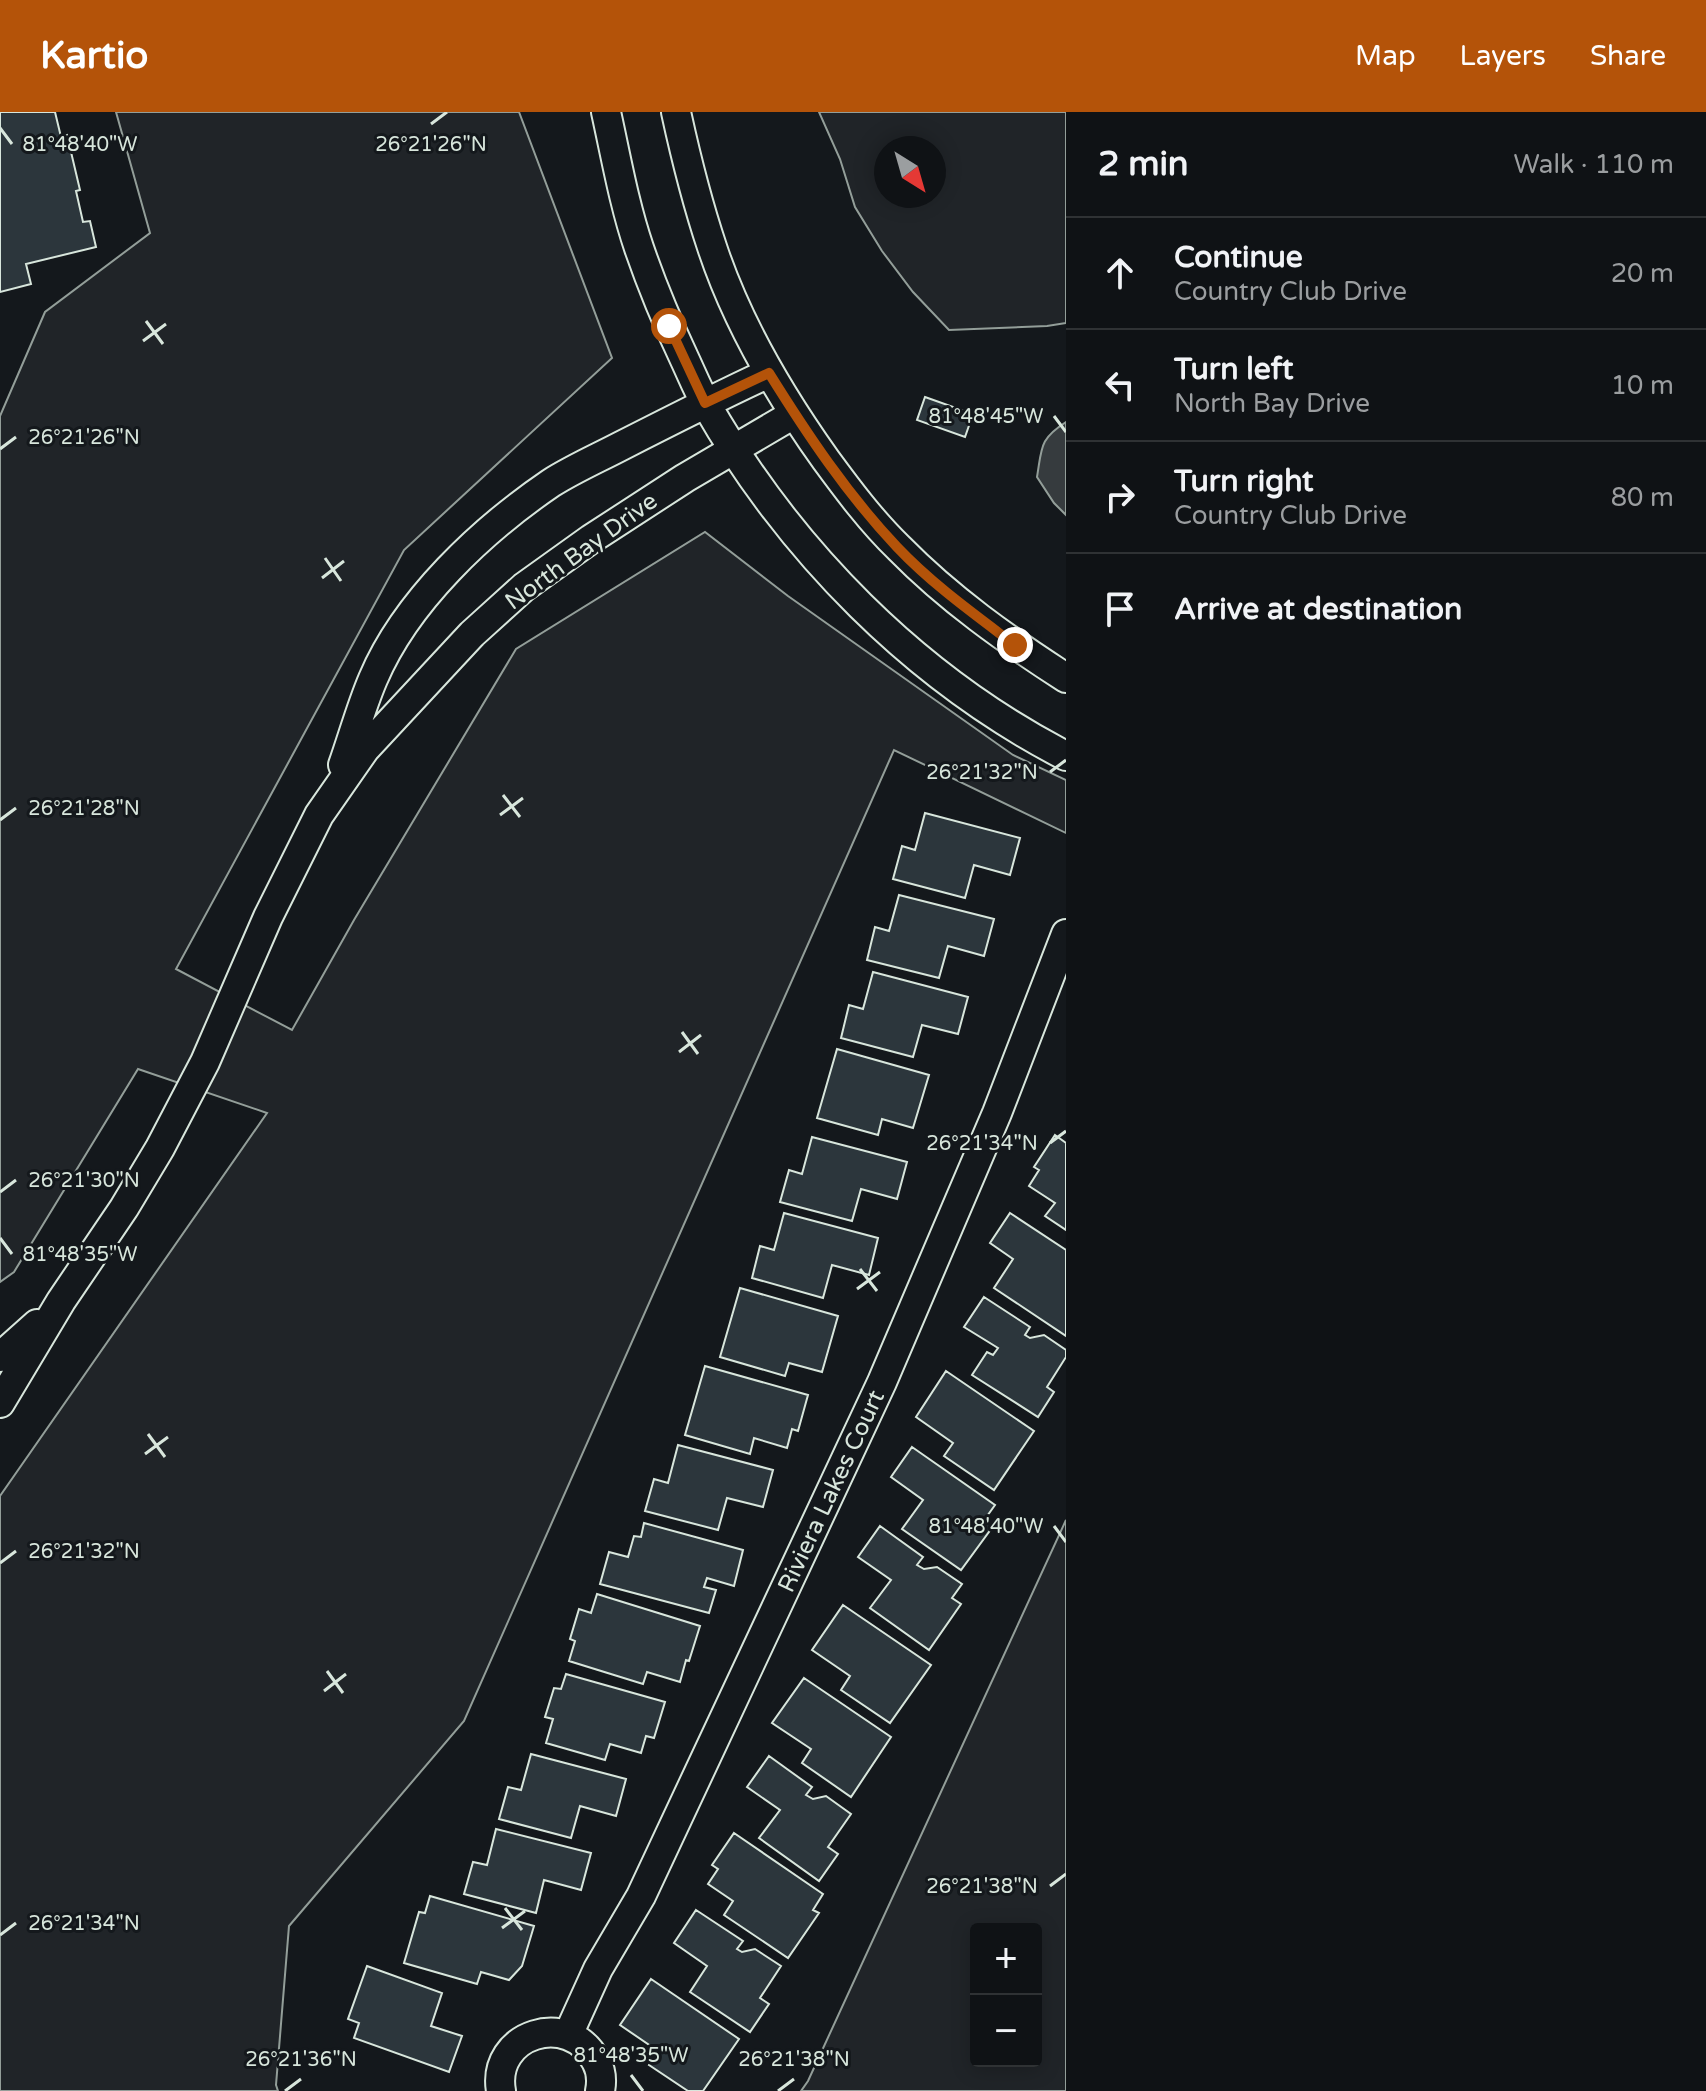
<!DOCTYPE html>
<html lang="en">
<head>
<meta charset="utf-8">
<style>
	body { margin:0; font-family:"Varela Round",sans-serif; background:#181b1e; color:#f1f3f6 }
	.controls { position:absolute; right:24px; bottom:24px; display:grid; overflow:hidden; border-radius:8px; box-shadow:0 4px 20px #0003 }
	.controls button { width:72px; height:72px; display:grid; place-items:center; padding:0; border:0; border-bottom:2px solid #2f3234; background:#0f1215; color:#f1f3f6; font:40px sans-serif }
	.compass { position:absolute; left:874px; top:24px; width:72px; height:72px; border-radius:50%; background:#0f1215; box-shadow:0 4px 20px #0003; rotate:143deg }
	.stop { position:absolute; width:24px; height:24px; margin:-18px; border:6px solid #b45309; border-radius:50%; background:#fff }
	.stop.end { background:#b45309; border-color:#fff; box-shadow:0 2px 8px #0008 }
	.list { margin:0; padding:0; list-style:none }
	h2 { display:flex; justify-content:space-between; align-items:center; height:104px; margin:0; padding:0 32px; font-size:34px }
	h2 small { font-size:26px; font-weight:400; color:#9b9ea0 }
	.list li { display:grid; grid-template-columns:52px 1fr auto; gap:24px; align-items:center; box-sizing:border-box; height:112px; padding:0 32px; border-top:2px solid #2f3234 }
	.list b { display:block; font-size:30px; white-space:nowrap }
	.list p { margin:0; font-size:26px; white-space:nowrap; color:#9b9ea0 }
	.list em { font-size:26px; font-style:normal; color:#9b9ea0 }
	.icon { flex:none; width:44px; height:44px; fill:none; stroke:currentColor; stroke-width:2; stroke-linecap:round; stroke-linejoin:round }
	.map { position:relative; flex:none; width:1066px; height:1979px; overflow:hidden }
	header { display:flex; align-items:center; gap:48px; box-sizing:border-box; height:112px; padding:0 40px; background:#b45309; color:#fff }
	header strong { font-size:38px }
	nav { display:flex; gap:44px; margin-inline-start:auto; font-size:28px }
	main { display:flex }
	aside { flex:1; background:#0f1215 }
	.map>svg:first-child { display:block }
</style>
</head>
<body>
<header>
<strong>Kartio</strong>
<nav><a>Map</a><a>Layers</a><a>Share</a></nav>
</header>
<main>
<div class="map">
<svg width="1066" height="1979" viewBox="0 0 1066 1979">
	<rect width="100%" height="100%" fill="#14181c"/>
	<path fill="#202428" stroke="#939e99" stroke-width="2" fill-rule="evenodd" d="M116,0h403l93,246 -208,192 -228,419 116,61 62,-110 162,-271 189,-117 83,64 225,159 53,25v53l-172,-83 -430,971 -175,205 -13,159 2,6h-278v-595l267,-383 -129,-44 -124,203 -14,10v-866l45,-104 105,-79z
		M819,0h247v211l-19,3 -98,4 -36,-38 -31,-41 -27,-44 -15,-48zM886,36h48v48h-48z
		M1066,1408v571h-265l7,-10zM1036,1817v132h-60v-132z"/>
	<path fill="#363b3e" stroke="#939e99" stroke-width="2" d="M1066,310v93l-12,-12 -17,-26c5,-29 2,-38 29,-55z"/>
	<path fill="#2c363c" stroke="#d8e6dc" stroke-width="2" d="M0,0h55l6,25 6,-2 13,55 -4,1 7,31 7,-1 6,26 -70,17 5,20 -31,8z
		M925,285l48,17 -8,23 -48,-17z
		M925,701l95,25 -10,37 -36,-10 -9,33 -72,-19 9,-33 13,4z
		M899,783l95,24 -10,37 -36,-10 -9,32 -72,-18 8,-33 14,4z
		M873,860l95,25 -10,37 -36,-9 -9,32 -72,-19 8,-33 14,4z
		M837,937l92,26 -16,53 -31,-9 -4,16 -61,-17z
		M1055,1023l11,8v87l-21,-14 10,-13 -26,-17 10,-16 -5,-3z
		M812,1025l95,25 -10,37 -36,-10 -9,32 -72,-19 9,-32 13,4z
		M784,1101l94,25 -9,37 -37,-10 -9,33 -71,-20 8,-32 14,4z
		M1010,1101l56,37v86l-72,-48 19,-29 -23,-16z
		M740,1176l98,28 -16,56 -33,-9 -4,13 -65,-19z
		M984,1185l46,30 -5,8 5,3 14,-3 22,15v7l-19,30 7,5 -16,25 -66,-42 15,-23 6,3 5,-7 -34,-21z
		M705,1254l103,29 -10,36 -6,-2 -5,19 -33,-10 -4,16 -65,-19z
		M946,1259l88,60 -40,59 -50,-34 9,-13 -37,-26z
		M678,1333l95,25 -10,37 -36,-9 -9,32 -73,-19 9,-32 14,4z
		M912,1335l83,58 -10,14 9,6 -33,45 -59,-41 21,-29 -32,-23z
		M644,1411l99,27 -9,36 -27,-8 -3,9 12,3 -7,23 -109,-29 9,-32 19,5 6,-21 7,1z
		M880,1414l43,31 -6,8 7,4 13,-2 25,17 -10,14 9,6 -32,46 -59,-42 21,-28 -33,-23z
		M597,1482l103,32 -11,35 -3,-1 -6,22 -33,-10 -4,12 -74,-23 6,-20 -5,-2 9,-30 12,4z
		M843,1493l88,60 -41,58 -49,-33 9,-14 -38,-26z
		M566,1562l99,28 -11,36 -8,-2 -5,17 -31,-9 -5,16 -59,-17 7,-24 -8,-2 9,-29 7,1z
		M804,1566l87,59 -40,60 -49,-34 9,-14 -39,-26z
		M531,1642l95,25 -10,37 -36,-10 -9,32 -72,-19 9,-32 13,3z
		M769,1644l43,31 -6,8 7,4 13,-3 25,18 -23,33 10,7 -19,27 -60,-43 21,-28 -33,-23z
		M496,1717l95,24 -10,37 -37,-10 -8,33 -72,-19 9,-32 14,3z
		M734,1721l89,61 -10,16 6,3 -31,45 -64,-43 9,-14 -25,-17 10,-15 -6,-4z
		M430,1784l104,30 -12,40 -13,14 -28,-8 -4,12 -73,-21 15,-51 6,1z
		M696,1798l47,31 -6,8 5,3 13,-3 26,17 -21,32 9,6 -19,28 -60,-40 17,-26 -33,-23z
		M367,1854l75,27 -11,33 31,10 -13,36 -95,-34 5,-15 -11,-4z
		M651,1867l88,60 -36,52h-15l-39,-26 9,-14 -38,-26z"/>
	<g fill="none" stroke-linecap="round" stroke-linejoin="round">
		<g stroke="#d8e6dc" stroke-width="32">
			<path id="street" d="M606,0c10,45 18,92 33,136 13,38 29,76 46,112 7,15 13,30 21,44 84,147 209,274 360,352
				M676,0c10,46 21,90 36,135 25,76 67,147 114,213 22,30 46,62 73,88 50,51 108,92 167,130
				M343,653c10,-28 18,-58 30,-86 33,-78 109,-149 178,-196 22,-14 47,-25 70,-37 49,-25 98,-50 148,-73
				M0,1245l37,-33
				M0,1291l61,-102 63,-93 36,-60 45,-86 63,-145 51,-102 46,-66 107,-115 52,-47 67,-48 94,-61 109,-64
				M568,1923l30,-66 43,-73 241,-514 115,-269 69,-179
				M501,1979c-10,-57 68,-82 95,-30 5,9 6,20 4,30"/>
		</g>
		<use href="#street" stroke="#14181c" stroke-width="28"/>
	</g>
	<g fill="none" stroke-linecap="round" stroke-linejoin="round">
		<path stroke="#b45309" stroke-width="10" d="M669,214l36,77 64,-30c38,61 78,121 128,174 35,37 77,67 118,98"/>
	</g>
	<path fill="none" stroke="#d8e6dc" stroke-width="3" d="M431,12l16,-12M0,16l12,16M146,209l17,23M143,229l23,-17M1054,304l12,16M0,337l16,-12M325,446l16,23M322,466l22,-17M1050,660l16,-12M503,683l17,22M500,703l23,-17M0,708l16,-12M682,920l16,22M679,940l22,-17M1050,1031l16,-12M0,1080l16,-12M0,1126l12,16M860,1157l17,22M857,1177l23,-17M148,1322l17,23M145,1342l23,-17M1054,1414l12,16M0,1451l16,-12M327,1559l16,22M324,1579l22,-17M1050,1774l16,-12M505,1796l17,22M502,1816l23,-17M0,1823l16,-12M631,1963l12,16M285,1979l16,-12M778,1979l16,-12"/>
	<g text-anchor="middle" stroke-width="6" stroke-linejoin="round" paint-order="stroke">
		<g font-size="24" fill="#d8e6dc" stroke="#14181c">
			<text transform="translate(581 439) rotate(-36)" y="8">North Bay Drive</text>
			<text transform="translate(831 1379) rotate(-65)" y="8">Riviera Lakes Court</text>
		</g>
	</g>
	<g font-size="20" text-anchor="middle" fill="#d8e6dc" stroke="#14181c" stroke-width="6" stroke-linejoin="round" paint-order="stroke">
		<text x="80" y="39">81°48'40"W</text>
		<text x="431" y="39">26°21'26"N</text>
		<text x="986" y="311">81°48'45"W</text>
		<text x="84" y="332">26°21'26"N</text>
		<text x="982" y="667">26°21'32"N</text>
		<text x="84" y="703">26°21'28"N</text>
		<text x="982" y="1038">26°21'34"N</text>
		<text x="84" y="1075">26°21'30"N</text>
		<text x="80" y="1149">81°48'35"W</text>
		<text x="986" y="1421">81°48'40"W</text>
		<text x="84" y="1446">26°21'32"N</text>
		<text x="982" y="1781">26°21'38"N</text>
		<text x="84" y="1818">26°21'34"N</text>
		<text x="631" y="1950">81°48'35"W</text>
		<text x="301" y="1954">26°21'36"N</text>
		<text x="794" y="1954">26°21'38"N</text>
	</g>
</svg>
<div class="controls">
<button>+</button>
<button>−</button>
</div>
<svg class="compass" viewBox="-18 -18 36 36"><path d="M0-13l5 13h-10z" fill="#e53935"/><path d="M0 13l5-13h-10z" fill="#9b9ea0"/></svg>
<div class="stop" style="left:669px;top:214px"></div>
<div class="stop end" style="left:1015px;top:533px"></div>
</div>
<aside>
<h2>2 min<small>Walk · 110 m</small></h2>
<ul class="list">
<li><svg class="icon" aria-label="ahead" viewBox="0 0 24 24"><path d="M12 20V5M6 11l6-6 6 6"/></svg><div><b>Continue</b><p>Country Club Drive</p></div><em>20 m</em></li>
<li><svg class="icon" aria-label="left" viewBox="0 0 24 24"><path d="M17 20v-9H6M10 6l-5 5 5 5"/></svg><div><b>Turn left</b><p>North Bay Drive</p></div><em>10 m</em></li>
<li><svg class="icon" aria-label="right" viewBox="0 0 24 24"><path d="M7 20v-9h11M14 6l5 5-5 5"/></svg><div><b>Turn right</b><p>Country Club Drive</p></div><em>80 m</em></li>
<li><svg class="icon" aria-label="arrive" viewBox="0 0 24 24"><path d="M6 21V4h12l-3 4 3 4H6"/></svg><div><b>Arrive at destination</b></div></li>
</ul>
</aside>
</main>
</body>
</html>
